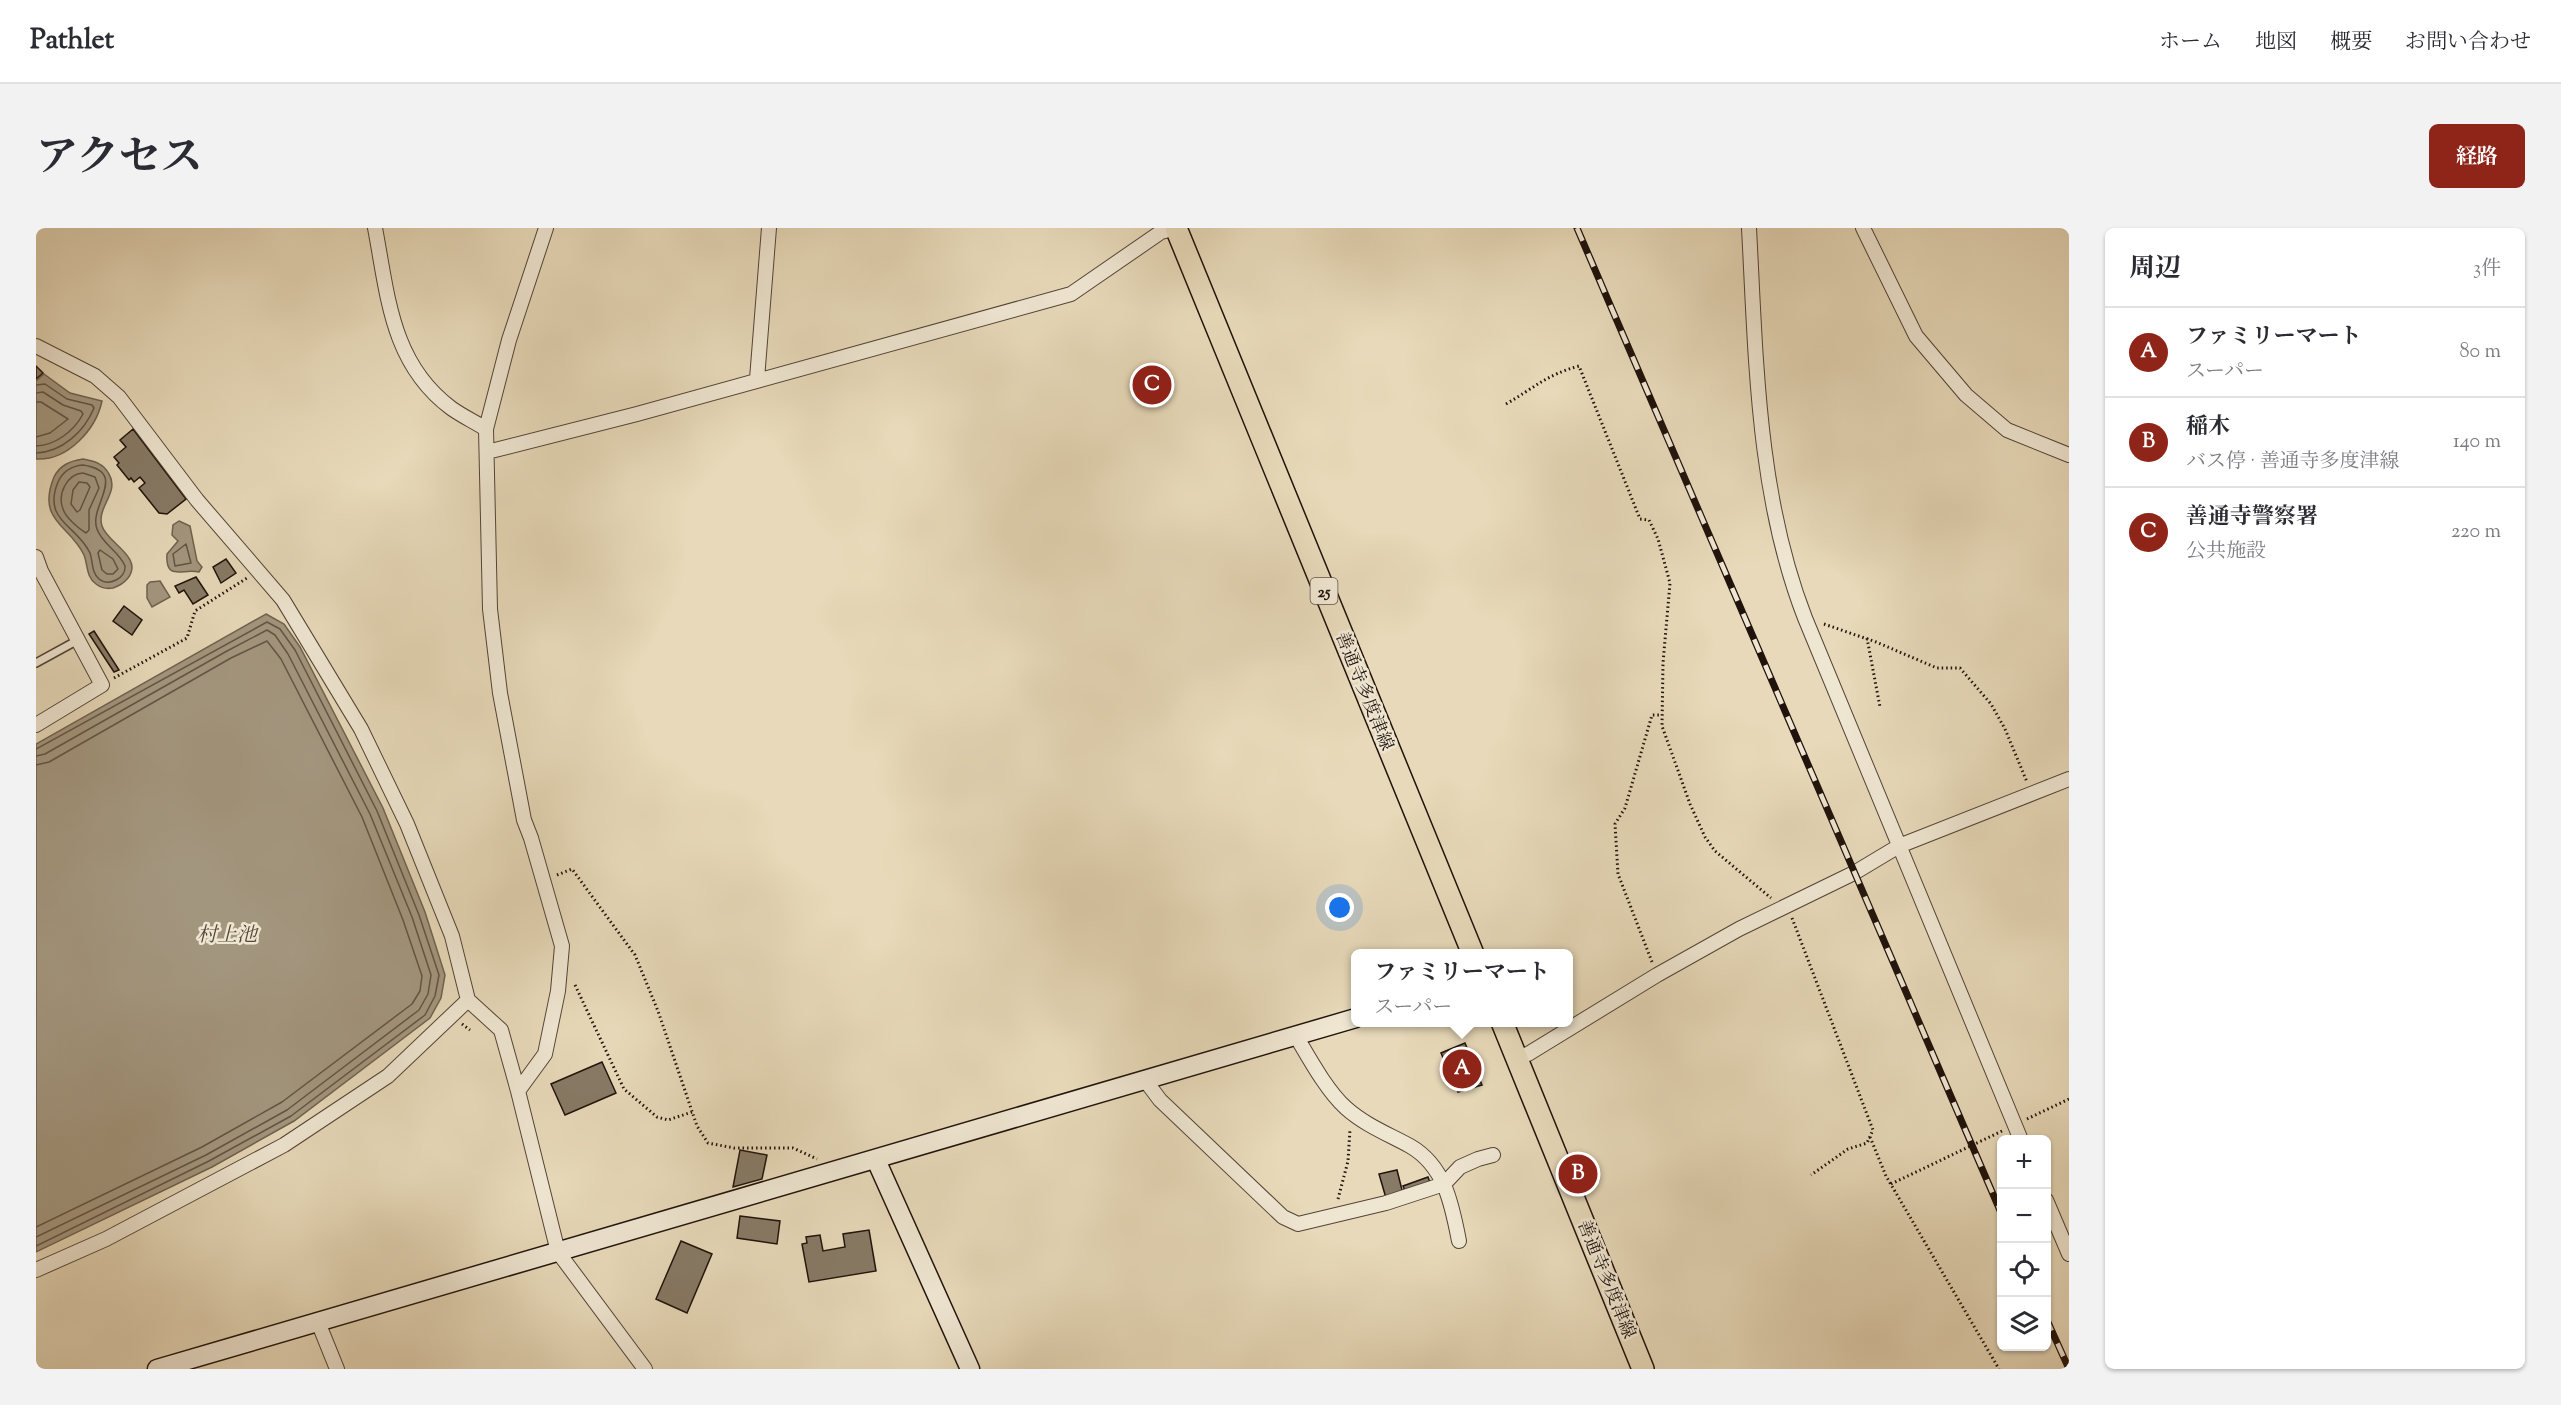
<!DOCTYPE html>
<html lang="ja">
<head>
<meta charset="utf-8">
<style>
	body { margin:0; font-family:"Sorts Mill Goudy","Noto Serif JP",serif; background:#f2f2f3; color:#2b2b33 }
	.controls { position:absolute; right:18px; bottom:18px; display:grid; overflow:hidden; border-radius:9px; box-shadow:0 2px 4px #0004 }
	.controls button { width:54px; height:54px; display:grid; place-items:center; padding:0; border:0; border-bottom:2px solid #e1e1e2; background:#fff; color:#2b2b33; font:30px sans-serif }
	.you { position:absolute; left:1304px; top:680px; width:21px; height:21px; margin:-15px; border:4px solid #fff; border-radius:50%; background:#1a73e8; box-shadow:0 0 0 9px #1a73e833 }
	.badge { display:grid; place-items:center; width:39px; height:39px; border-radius:50%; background:#8f2418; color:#fff; font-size:20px; font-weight:700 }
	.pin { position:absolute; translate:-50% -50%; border:3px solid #fff; box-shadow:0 2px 6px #0006 }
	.popup { position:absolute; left:1315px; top:721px; width:222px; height:78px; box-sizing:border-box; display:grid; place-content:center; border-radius:9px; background:#fff; filter:drop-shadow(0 2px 4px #0005); font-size:20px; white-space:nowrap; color:#7c7c81 }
	.popup b { font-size:22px; color:#2b2b33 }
	.popup::after { content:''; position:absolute; left:50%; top:100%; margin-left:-12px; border:12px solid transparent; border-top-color:#fff }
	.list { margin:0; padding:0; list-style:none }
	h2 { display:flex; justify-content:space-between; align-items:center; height:78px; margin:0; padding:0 24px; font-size:26px }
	h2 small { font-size:20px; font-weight:400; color:#7c7c81 }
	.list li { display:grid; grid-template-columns:39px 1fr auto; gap:18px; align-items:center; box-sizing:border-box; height:90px; padding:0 24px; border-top:2px solid #e1e1e2 }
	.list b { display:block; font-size:22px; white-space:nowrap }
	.list p { margin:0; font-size:20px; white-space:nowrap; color:#7c7c81 }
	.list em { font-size:20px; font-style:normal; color:#7c7c81 }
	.icon { flex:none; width:33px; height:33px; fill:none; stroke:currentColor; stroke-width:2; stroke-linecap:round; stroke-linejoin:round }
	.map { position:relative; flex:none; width:2033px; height:1141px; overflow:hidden; border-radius:9px }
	header { display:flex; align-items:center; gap:36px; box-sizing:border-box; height:84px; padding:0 30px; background:#fff; border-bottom:2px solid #e1e1e2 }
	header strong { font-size:28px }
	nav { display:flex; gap:33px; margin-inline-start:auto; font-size:21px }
	.intro { display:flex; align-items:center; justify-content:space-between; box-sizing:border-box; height:144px; padding:0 36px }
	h1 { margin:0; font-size:42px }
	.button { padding:15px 27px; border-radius:9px; background:#8f2418; color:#fff; font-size:21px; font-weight:700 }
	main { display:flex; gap:36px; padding:0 36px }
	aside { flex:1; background:#fff; border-radius:9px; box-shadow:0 2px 4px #0004 }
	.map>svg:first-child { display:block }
</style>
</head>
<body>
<header>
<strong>Pathlet</strong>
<nav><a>ホーム</a><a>地図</a><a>概要</a><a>お問い合わせ</a></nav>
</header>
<div class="intro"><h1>アクセス</h1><a class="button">経路</a></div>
<main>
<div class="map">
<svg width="2033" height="1141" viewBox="0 0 2033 1141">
	<rect width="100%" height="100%" fill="#e7d9b9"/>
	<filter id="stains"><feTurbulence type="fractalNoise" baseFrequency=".00333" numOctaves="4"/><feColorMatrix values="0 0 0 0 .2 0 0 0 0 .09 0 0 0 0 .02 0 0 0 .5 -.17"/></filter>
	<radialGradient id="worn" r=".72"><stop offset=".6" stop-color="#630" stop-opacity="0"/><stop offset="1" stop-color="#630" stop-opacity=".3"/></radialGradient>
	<path fill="#a3967e" stroke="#6f6250" stroke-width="1.5" d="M8,146l26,19 32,8c-6,28 -34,60 -66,58v-78z
		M47,231c11,2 20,4 26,15 11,19 -13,33 -7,52 5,17 42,31 26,52 -4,5 -9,8 -15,10 -6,1 -12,0 -17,-4 -10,-7 -8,-19 -12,-29 -14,-30 -48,-34 -30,-78 6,-12 16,-16 29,-18z
		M143,293l11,5 7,35 5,6 -3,5c-16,-4 -34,10 -32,-18l11,-13 -6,-6 1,-10z
		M124,353l10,16 -18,10 -5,-9v-13l3,-3z
		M230,386l18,10 16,23 83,161 42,104 20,63 -4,23 -11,20 -136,103 -82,46 -176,85v-508z"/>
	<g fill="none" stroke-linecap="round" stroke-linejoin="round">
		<path stroke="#625445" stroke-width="1.5" d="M0,157l9,-1 22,15 25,6 2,3c-10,24 -32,44 -58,45
			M0,165l7,-1 20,13 18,6 2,3c-9,17 -27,31 -47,32
			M0,174h5l27,17 -18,14 -14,4
			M47,237c47,7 5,41 14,64 5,15 22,22 28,37 1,12 -16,21 -26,13 -8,-7 -6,-18 -9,-26 -13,-28 -48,-32 -32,-71 5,-11 13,-16 25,-17z
			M47,245l12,4 4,11 -10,22v20l-3,3c-8,-5 -20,-15 -23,-24 -6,-15 4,-35 20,-36z
			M43,254l8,1 3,4 -10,23 -3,2 -6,-8 2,-14z
			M150,316l5,19 -16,3 -2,-12z
			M64,322l13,9 5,10 -5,5h-6l-5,-4 -4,-17z
			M0,521l231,-127 13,7 15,21 82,161 42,104 20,60 -4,21 -10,19 -134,101 -82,45 -173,85
			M0,528l9,-2 182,-103 40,-21 8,5 13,19 82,160 42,103 19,58 -3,19 -9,16 -132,100 -81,45 -170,82
			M0,537l13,-3 182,-104 36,-17 14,18 81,158 41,103 19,56 -2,15 -8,13 -130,98 -80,45 -166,80"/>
	</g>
	<path fill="#877a66" stroke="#20130c" stroke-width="1.5" d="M0,138l7,7 -7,6z
		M97,201l53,70 -19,15 -8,-1 -20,-25 6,-5 -5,-6 -6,5 -3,-4 -2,2 -12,-15 2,-2 -5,-6 12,-10 -6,-7z
		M190,331l10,14 -15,10 -8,-16z
		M160,349l12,18 -15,9 -9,-14 -5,3 -4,-7z
		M88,378l18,14 -10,15 -19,-14z
		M58,403l25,39 -5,2 -25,-38z
		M1429,815l17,42 -24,7 -17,-39z
		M566,834l14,31 -51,22 -14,-31z
		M704,922l27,5 -5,24 -29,8z
		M1361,942l6,24 -17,4 -7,-24z
		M1392,949l3,8 -25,8 -3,-7z
		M704,988l40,5 -3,23 -40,-6z
		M833,1002l7,41 -67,11 -7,-38 5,-1 -1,-6 14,-2 3,16 22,-4 -2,-13z
		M645,1013l31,13 -25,59 -31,-14z"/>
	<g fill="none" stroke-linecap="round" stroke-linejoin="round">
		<g stroke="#524437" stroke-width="10">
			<path id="lane" d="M0,435l42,-23"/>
		</g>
		<g stroke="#524437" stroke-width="16">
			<path id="street" d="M339,0c13,68 16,135 76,180 11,8 24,14 35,21
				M510,0l-37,112 -23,89 4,180 10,84 24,127 7,18 31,108 -4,45 -13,63 -27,37 40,161 87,117
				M1713,0c7,130 8,267 56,390l216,522
				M1827,0l53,108 50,59 41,35 62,25
				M0,118l59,30 24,21 78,103 86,100 78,129 46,95 45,112 16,64
				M721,151l12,-151
				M451,224l150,-38 434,-120 90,-62 15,-4
				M0,329l5,14 61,114 -66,40
				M1260,808c13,22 31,55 50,72 19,17 42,26 64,38 35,20 42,59 49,95
				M1480,829l12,-3 129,-79 82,-46 115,-56 45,-27 170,-67
				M1109,852l15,20 123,117 15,7 88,-21 58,-19 16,-17 18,-8 15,-4
				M2010,972l23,54
				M0,1042l70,-31 178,-94 104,-69 80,-76 33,30 17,61
				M282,1094l19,47"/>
		</g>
		<g stroke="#20130c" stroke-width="21">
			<path id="secondary" d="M840,932l94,209
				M121,1141l1199,-351"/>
		</g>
		<g stroke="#20130c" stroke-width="24">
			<path id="primary" d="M1140,0l297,726
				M1466,794l141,347"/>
		</g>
		<path stroke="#20130c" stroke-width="3" stroke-dasharray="1.5 3" stroke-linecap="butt" d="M1470,176c28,-16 40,-29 73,-38l61,153 9,1 9,19 12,44 -7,80 -1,63 28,78 15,33 10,14 56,47
			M1788,396l52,18 61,26h23l31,36 14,25 22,53
			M1831,410l13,69
			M78,450l73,-40 8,-27 52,-33
			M521,647l15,-6 63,86 23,56 39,115 11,17 26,5h59l24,11
			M1756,690l81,212 -6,13 -19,6 -37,26
			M1616,734l-34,-88 -3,-50 10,-16 27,-93h9
			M539,757l49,104 33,28 11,3 24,-8
			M426,796l8,6
			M1991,891l42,-20
			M1834,909l16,39 113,193
			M1855,956l111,-53
			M1302,971l10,-38 2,-32"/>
		<use href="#lane" stroke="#efe6d2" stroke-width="7"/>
		<use href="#street" stroke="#efe6d2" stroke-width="14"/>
		<use href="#secondary" stroke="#efe6d2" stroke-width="18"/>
		<use href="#primary" stroke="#e7d9b9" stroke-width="21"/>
		<g stroke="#20130c" stroke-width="7">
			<path id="rail" d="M1541,0l425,987
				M2010,1090l23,51"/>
		</g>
		<use href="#rail" stroke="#efe6d2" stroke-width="4.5" stroke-dasharray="14" stroke-linecap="butt"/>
	</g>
	<g text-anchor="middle" stroke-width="5" stroke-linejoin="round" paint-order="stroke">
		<rect fill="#efe6d2" stroke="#5e5247" stroke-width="1.5" x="1274.5" y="350" width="27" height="26" rx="4.5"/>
		<g font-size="16" font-weight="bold" fill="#20130c">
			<text x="1288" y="369">25</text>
		</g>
		<g font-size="18" fill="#20130c" stroke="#efe6d2">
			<text transform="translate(1329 463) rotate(68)" y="6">善通寺多度津線</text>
			<text transform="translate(1571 1051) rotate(68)" y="6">善通寺多度津線</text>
		</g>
		<g font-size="20" font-style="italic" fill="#54473a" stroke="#efe6d2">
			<text x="191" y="713">村上池</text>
		</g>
	</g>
	<rect width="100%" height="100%" filter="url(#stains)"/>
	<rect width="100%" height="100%" fill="url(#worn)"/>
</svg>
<div class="controls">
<button>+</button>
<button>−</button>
<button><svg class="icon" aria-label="locate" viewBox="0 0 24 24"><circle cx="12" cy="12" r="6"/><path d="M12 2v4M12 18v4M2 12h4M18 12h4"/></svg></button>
<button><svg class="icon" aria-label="layers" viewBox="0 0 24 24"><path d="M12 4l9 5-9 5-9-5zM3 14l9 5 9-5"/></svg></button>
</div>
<div class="you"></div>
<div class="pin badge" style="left:1426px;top:841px">A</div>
<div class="popup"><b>ファミリーマート</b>スーパー</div>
<div class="pin badge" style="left:1542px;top:946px">B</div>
<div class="pin badge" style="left:1116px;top:157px">C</div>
</div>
<aside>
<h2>周辺<small>3件</small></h2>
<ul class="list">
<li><span class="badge">A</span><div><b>ファミリーマート</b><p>スーパー</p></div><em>80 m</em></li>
<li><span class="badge">B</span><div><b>稲木</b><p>バス停 · 善通寺多度津線</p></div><em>140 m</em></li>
<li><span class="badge">C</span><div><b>善通寺警察署</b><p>公共施設</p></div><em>220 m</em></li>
</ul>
</aside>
</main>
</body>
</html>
